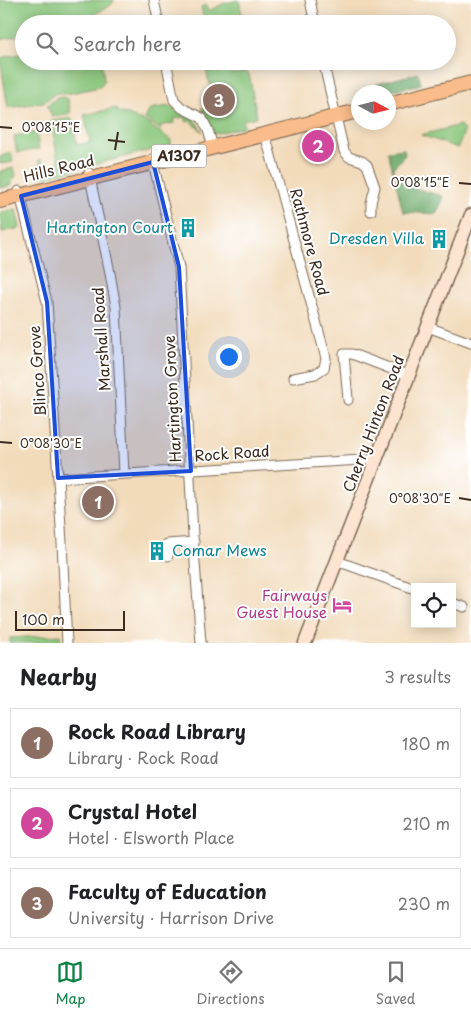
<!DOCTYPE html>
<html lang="en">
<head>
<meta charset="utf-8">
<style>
	body { margin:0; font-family:"Playpen Sans",sans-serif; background:#f2f2f2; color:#202124 }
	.controls { position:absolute; right:15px; bottom:15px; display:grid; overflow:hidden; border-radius:0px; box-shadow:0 2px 12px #0003 }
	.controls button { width:45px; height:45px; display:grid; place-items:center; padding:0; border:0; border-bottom:1px solid #e0e0e0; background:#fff; color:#202124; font:25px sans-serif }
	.compass { position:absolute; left:351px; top:85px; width:45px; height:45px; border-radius:50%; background:#fff; box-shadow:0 2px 12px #0003; rotate:97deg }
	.scale { position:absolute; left:15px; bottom:12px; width:110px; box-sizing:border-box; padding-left:5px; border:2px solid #3b2a1e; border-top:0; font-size:14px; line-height:18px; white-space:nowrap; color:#3b2a1e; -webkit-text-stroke:4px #fff; paint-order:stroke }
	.you { position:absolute; left:228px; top:356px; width:18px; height:18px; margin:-12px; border:4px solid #fff; border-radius:50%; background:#1a73e8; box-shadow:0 0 0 8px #1a73e833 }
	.badge { display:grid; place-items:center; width:32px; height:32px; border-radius:50%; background:#0b8043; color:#fff; font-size:16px; font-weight:700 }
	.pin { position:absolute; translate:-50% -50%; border:2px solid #fff; box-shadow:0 1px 5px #0006 }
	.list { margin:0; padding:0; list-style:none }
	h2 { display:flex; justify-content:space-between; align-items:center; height:65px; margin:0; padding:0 20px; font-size:21px }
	h2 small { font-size:16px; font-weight:400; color:#757577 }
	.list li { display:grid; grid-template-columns:32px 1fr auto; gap:15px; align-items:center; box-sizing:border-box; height:70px; margin:0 10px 10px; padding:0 10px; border:1px solid #e0e0e0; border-radius:0px }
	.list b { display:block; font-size:19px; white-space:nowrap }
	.list p { margin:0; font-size:16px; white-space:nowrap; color:#757577 }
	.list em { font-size:16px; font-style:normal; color:#757577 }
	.icon { flex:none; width:28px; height:28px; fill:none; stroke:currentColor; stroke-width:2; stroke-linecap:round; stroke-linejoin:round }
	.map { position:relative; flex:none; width:471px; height:643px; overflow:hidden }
	.search { position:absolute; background:#fff; box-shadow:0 2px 12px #0003; left:15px; right:15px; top:15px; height:55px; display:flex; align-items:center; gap:12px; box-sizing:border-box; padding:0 18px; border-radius:28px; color:#757577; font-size:19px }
	.sheet { height:305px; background:#fff }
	nav { display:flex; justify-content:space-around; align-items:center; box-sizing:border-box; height:70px; border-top:1px solid #e0e0e0; background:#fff; font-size:14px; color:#757577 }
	nav a { display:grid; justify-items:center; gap:2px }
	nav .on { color:#0b8043 }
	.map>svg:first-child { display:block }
</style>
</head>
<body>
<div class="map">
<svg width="471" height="643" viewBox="0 0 471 643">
	<rect width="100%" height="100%" fill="#fff"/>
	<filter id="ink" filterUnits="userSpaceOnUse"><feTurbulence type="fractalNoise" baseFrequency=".02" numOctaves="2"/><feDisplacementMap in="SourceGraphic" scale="10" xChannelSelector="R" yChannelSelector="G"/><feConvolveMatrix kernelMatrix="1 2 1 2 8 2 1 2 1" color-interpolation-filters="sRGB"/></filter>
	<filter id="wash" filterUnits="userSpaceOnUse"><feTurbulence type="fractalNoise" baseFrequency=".0096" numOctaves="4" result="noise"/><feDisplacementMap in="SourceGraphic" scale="20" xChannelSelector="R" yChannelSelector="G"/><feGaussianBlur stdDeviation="1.12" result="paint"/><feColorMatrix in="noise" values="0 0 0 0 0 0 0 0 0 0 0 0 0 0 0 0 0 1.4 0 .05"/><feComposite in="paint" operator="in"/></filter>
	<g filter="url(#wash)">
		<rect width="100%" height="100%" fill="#f2dbbb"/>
		<path fill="#89c57a" stroke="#62784c" d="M0,0h114v1l-3,4 -18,10 2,9h-71v13l-1,-2 -23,5z
			M239,0l5,24h-33l-2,-5 -6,-3 -2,-9 5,-2 2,6 17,-8z
			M24,53v8h78l2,20 -4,6 -34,7 -10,-1 -12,9 -36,6 -8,-50z
			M208,61h20l3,13 15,-2 3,2 8,43 -14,3 1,7 -30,7 -2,-7 -11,-19h9l1,-6 4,-1c-1,-13 -13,-28 -7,-40z
			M62,97l6,2 3,14 -19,4 -5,-12 10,-7z
			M169,106l25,13 9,13 -13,-11 -4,1 -1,-5 -11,2v4l-14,3 1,4 -16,-11 5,-10z
			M116,108l4,5 9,1 9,6h5l28,20v5l-129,33 -3,-18h3l2,9 15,-3 -8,-45 21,-3 5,27 13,-3 -6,-27z
			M460,125l2,4 3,1 -7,18 -37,-13z
			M36,132l3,17 -22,4 -3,-17z
			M11,152l2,10 -13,2v-7z
			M14,168l2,8 -4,5v4l-12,3v-17z
			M16,209l4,19 -18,4 -2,-19z
			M60,635l1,8h-51v-5z"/>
		<path fill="#6eaa6a" stroke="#546a44" d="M418,73l3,11 -33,8h-9l-3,-8z
			M404,149l1,6 -12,13 3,12 6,1 12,7 29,8v4l-7,14 -33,-2 -15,-61z"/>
	</g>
	<g filter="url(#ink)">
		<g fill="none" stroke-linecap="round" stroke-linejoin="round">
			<g stroke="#7b6855" stroke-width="11">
				<path id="street" d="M154,0l5,24
					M310,0l5,24
					M166,61l8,39 8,8 20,10 6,12 5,17
					M323,61l21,90 5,6 13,4 5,4 8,22 -4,16v8
					M265,134l61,224 -2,10 -9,6 -22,4
					M152,159l27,108 14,269 8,107
					M89,173l20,95 7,39 8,167
					M19,191l28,111 15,241 5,100
					M428,327l43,16
					M348,400l-4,-46h8l58,22
					M58,478l320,-19
					M168,556l-1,-12 27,-2
					M337,561l78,28
					M452,603l12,4"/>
			</g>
			<g stroke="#7b6855" stroke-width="15">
				<path id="secondary" d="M305,643l166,-428"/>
			</g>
			<g stroke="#7b6855" stroke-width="16">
				<path id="primary" d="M388,104l83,-21
					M0,201l358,-90"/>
			</g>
			<use href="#street" stroke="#fff" stroke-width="9"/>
			<use href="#secondary" stroke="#fde4d0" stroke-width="12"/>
			<use href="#primary" stroke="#f9bc8a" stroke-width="14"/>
		</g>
	</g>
	<path fill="#1d4ed8" fill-opacity="0.2" stroke="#1d4ed8" stroke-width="4" stroke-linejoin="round" d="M153,162l26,105 12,204 -133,7 -11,-176 -26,-106z"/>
	<path fill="none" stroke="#3b2a1e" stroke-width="2" d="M0,127l12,1M108,140l17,2M115,150l3,-18M459,183l12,1M0,442l12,1M459,498l12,2"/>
	<defs>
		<g id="building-bare" transform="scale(1.5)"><path d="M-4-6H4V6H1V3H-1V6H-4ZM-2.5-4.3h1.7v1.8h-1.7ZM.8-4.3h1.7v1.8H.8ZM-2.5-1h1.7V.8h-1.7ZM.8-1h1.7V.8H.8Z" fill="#0f9aa8" stroke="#fff" stroke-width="2.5" paint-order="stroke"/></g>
		<g id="hotel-bare" transform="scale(1.5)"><path d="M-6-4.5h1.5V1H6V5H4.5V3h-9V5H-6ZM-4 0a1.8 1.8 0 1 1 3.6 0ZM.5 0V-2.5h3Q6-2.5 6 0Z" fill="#d1479c" stroke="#fff" stroke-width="2.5" paint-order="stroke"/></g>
	</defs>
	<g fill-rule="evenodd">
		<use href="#building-bare" x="188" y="228"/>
		<use href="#building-bare" x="439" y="239"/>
		<use href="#building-bare" x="157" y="551"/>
		<use href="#hotel-bare" x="342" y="605"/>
	</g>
	<g text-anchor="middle" stroke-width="4" stroke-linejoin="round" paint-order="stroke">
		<rect fill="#fff" stroke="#766a62" stroke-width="1" x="151.5" y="144.5" width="55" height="23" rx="4"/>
		<g font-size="14" font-weight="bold" fill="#3b2a1e">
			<text x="179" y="161">A1307</text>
		</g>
		<g font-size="15" fill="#3b2a1e" stroke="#fff">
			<text transform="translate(59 169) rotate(-14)" y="5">Hills Road</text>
			<text transform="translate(309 242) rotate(75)" y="5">Rathmore Road</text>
			<text transform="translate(102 339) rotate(-94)" y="5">Marshall Road</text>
			<text transform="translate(38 371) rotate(-94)" y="5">Blinco Grove</text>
			<text transform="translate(173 399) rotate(-93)" y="5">Hartington Grove</text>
			<text transform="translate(374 424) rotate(-69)" y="5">Cherry Hinton Road</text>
			<text transform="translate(232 454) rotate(-4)" y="5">Rock Road</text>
		</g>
		<g font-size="15" fill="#0d838f" stroke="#fff" text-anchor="end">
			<text x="173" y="233">Hartington Court</text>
			<text x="424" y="244">Dresden Villa</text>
			<text x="172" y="556" text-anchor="start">Comar Mews</text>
		</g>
		<g font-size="15" fill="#b23c85" stroke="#fff" text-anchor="end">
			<text x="327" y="601">Fairways<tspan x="327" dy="17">Guest House</tspan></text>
		</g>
	</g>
	<g font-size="12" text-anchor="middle" fill="#3b2a1e" stroke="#fff" stroke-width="4" stroke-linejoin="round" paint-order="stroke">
		<text x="51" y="132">0°08'15"E</text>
		<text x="420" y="187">0°08'15"E</text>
		<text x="51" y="448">0°08'30"E</text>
		<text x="420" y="503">0°08'30"E</text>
	</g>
</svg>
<div class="controls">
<button><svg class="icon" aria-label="locate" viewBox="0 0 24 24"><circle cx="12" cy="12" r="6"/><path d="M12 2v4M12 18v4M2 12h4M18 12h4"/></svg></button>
</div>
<svg class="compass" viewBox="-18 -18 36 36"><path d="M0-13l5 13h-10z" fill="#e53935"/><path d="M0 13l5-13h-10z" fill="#757577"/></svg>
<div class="scale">100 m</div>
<div class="you"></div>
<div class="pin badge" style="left:98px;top:502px;background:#8d6e63">1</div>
<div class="pin badge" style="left:318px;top:146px;background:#d1479c">2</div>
<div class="pin badge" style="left:219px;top:100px;background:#8d6e63">3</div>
<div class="search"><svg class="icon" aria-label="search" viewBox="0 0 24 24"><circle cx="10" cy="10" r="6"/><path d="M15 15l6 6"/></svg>Search here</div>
</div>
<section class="sheet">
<h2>Nearby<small>3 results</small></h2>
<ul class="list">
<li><span class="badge" style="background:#8d6e63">1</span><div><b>Rock Road Library</b><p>Library · Rock Road</p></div><em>180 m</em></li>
<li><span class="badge" style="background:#d1479c">2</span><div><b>Crystal Hotel</b><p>Hotel · Elsworth Place</p></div><em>210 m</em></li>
<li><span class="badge" style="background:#8d6e63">3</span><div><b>Faculty of Education</b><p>University · Harrison Drive</p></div><em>230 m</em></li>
</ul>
</section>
<nav>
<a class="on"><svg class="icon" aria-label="map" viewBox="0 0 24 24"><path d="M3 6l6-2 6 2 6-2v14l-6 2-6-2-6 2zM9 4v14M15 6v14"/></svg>Map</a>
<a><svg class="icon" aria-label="directions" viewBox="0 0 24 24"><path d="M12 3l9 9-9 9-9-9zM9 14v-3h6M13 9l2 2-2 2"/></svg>Directions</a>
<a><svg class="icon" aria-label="saved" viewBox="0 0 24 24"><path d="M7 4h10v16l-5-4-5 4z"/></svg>Saved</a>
</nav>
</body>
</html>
